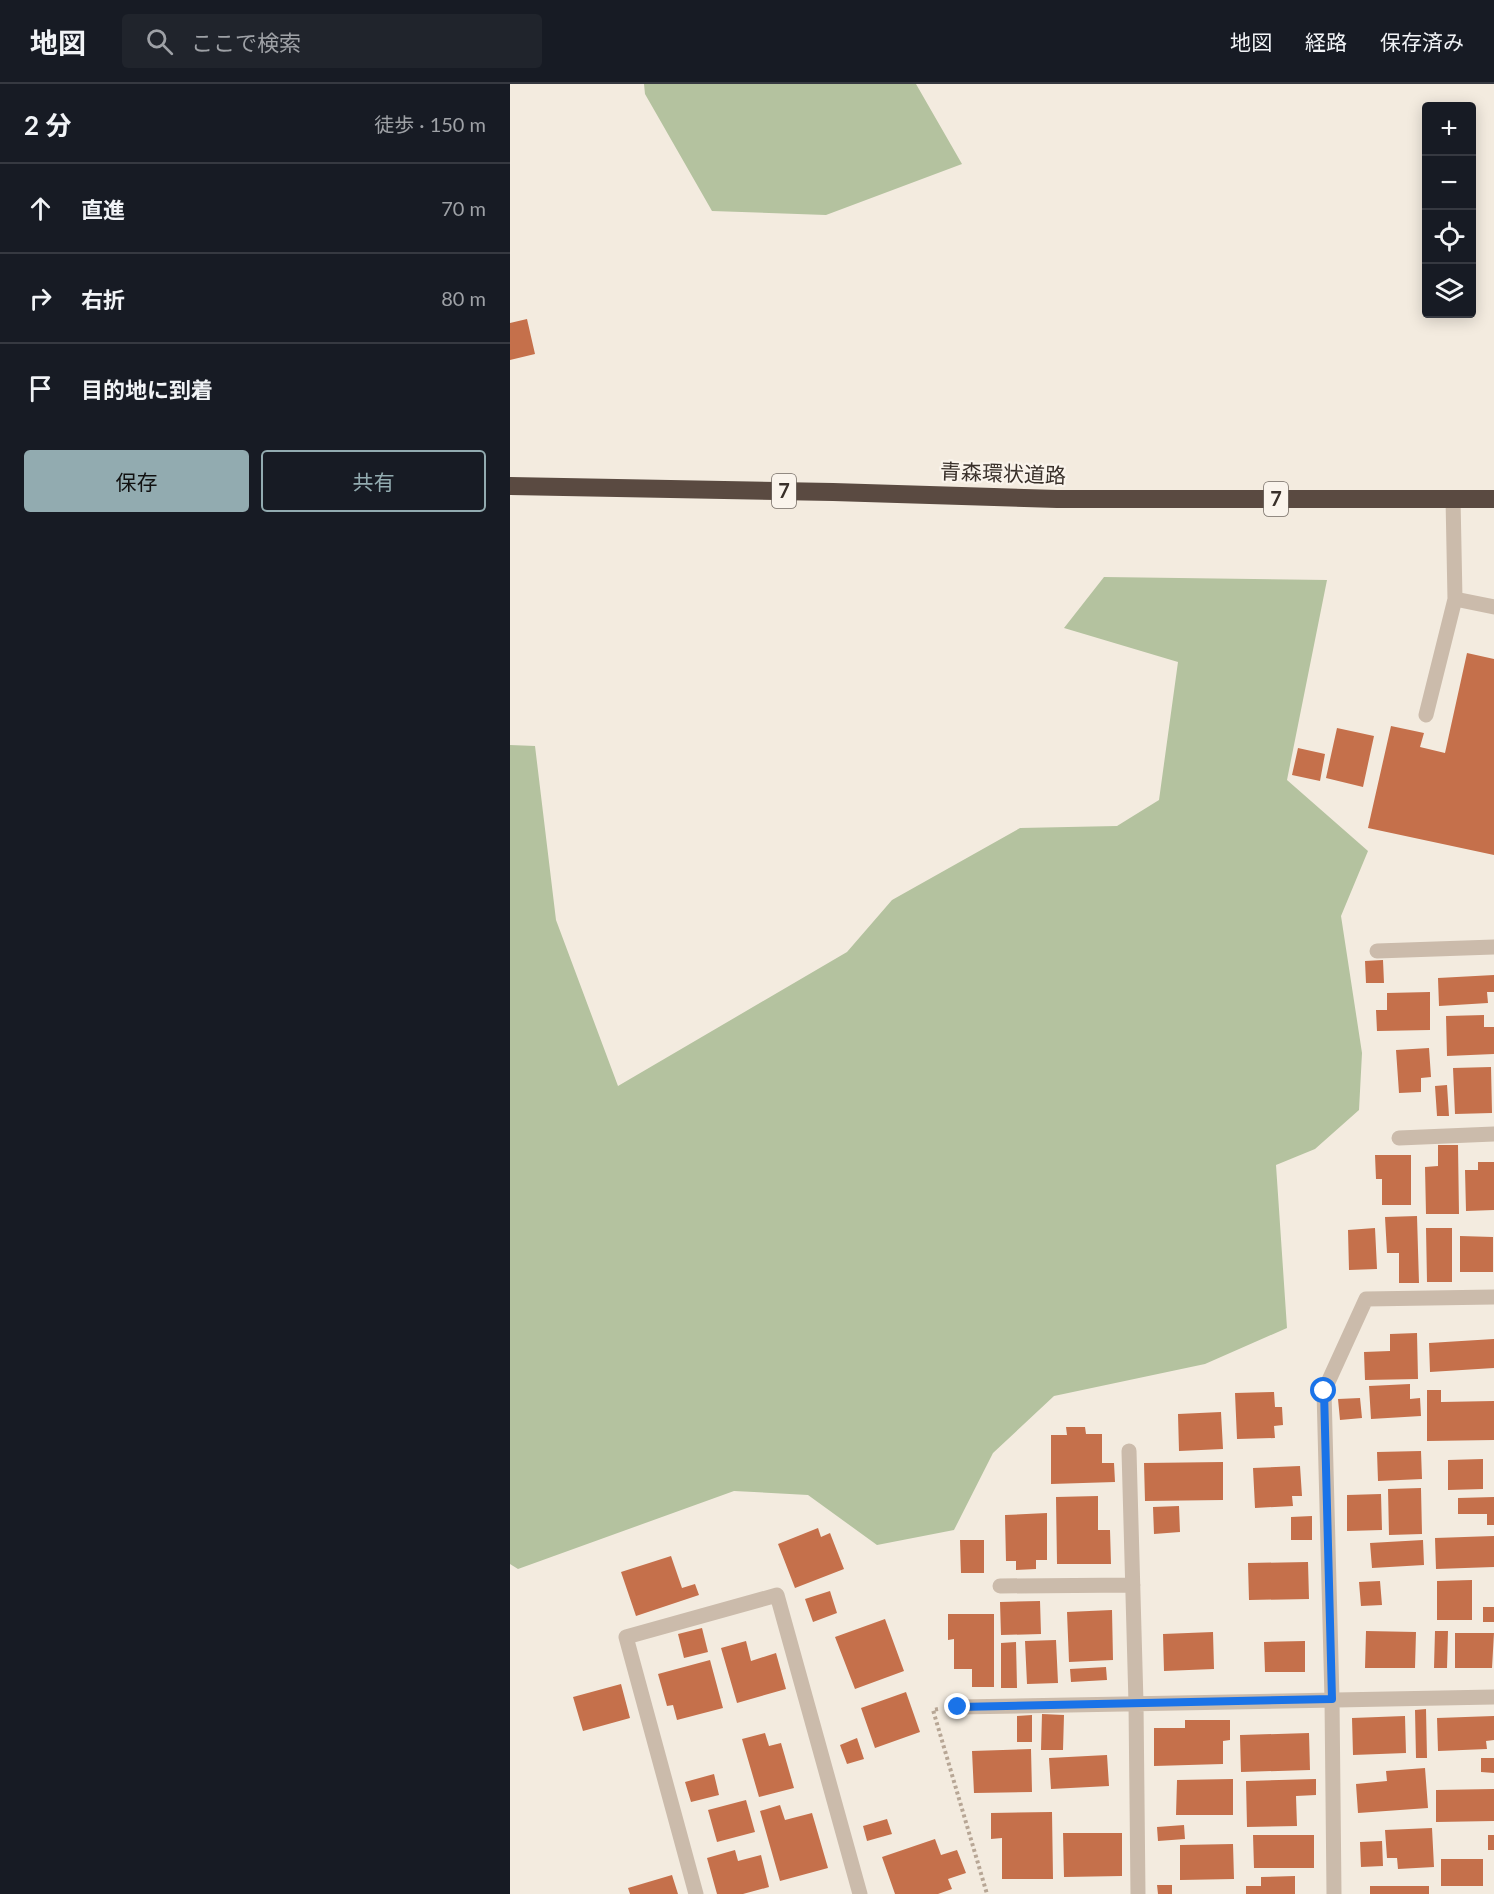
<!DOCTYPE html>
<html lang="ja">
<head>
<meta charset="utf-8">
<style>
	body { margin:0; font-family:Lato,"Noto Sans JP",sans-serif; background:#20242c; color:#f1f3f6 }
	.controls { position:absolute; right:18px; top:18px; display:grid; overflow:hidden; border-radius:6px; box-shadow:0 3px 15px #0003 }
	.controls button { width:54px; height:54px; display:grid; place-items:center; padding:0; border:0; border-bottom:2px solid #363941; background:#171b24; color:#f1f3f6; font:30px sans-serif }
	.stop { position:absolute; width:18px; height:18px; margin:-14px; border:4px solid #1a73e8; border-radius:50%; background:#fff }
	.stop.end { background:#1a73e8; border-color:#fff; box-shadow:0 2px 6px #0008 }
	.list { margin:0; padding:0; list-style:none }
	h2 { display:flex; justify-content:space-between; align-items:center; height:78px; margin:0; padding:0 24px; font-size:26px }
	h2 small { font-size:20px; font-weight:400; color:#9ea1a6 }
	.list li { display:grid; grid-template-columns:39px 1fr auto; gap:18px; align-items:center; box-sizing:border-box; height:90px; padding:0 24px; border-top:2px solid #363941 }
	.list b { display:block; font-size:22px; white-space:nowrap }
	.list em { font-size:20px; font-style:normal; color:#9ea1a6 }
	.actions { display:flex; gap:12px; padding:18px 24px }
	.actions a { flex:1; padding:14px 0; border:2px solid #92abb0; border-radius:6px; text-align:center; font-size:21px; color:#92abb0 }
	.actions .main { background:#92abb0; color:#111 }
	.icon { flex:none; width:33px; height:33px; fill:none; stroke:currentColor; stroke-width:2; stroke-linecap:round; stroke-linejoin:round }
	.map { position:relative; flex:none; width:984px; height:1810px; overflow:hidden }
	header { display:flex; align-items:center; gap:36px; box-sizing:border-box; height:84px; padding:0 30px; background:#171b24; border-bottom:2px solid #363941 }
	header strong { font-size:28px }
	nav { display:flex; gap:33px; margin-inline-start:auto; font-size:21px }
	.search { width:420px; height:54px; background:#20242c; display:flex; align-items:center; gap:15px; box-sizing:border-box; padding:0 21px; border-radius:6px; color:#9ea1a6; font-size:22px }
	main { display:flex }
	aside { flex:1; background:#171b24 }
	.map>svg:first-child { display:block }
</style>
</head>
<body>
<header>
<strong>地図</strong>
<div class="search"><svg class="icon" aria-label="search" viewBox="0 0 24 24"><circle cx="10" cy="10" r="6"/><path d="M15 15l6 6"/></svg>ここで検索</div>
<nav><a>地図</a><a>経路</a><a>保存済み</a></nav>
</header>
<main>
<aside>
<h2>2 分<small>徒歩 · 150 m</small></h2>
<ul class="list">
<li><svg class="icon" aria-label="ahead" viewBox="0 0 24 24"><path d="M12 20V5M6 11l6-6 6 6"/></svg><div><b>直進</b></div><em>70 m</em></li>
<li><svg class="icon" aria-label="right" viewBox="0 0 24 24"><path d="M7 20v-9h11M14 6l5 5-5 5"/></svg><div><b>右折</b></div><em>80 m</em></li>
<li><svg class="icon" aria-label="arrive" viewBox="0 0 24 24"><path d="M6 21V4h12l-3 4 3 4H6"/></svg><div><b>目的地に到着</b></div></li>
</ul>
<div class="actions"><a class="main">保存</a><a>共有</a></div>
</aside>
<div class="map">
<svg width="984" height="1810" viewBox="0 0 984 1810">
	<rect width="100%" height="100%" fill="#f3ebdf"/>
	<path fill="#b4c29f" d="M134,0h272l46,80 -136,51 -114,-4 -67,-117z
		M594,493l223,3 -40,200 81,71 -27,65 21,137 -3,57 -44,39 -39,16 11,163 -82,36 -151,32 -61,57 -39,77 -77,15 -69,-50 -74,-4 -216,78 -8,-5v-819l25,1 21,174 62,166 229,-134 45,-52 128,-72 97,-2 42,-26 19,-138 -114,-34z"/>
	<path fill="#c5704b" d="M17,235l8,35 -25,6v-37z
		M957,569l27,6v196l-126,-27 23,-102 33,7 -4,14 25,6z
		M827,644l37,8 -11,51 -37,-9z
		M788,664l27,6 -5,27 -28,-6z
		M873,876l1,23h-18l-1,-22z
		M984,891v17h-7l1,11 -49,3 -1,-28z
		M920,908v38l-53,1 -1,-21h11v-17z
		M974,931v12h10v27l-47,2 -1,-40z
		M919,964l2,29 -10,1v14l-22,1 -3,-43z
		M981,983l1,46 -37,1 -2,-46z
		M937,1001l2,31h-12l-2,-30z
		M928,1061h20l1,69h-33l-1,-47 13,-1z
		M865,1071h36v50h-29v-26h-6z
		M968,1078h16v48l-28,1 -1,-41h13z
		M907,1132l2,67h-20v-30h-12l-2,-36z
		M865,1144l2,41 -28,1 -1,-40z
		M916,1144h26v54h-25z
		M950,1152l33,1v35h-33z
		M907,1249l1,46 -53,1 -1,-28 26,-1v-17z
		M984,1255v29l-64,4 -1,-29z
		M900,1300v15l10,-1 1,18 -50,3 -2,-33z
		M917,1306h14v12l53,-1v39l-67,1z
		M764,1308l1,15h7l1,18 -9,1 1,12 -38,1 -2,-46z
		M850,1314l2,20 -22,2 -2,-21z
		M711,1328l2,37 -44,2 -1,-37z
		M556,1343h19l1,7h16v29h12l1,19 -64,2v-49h16z
		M911,1367l1,28 -44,2 -1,-29z
		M973,1375v30l-35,1v-30z
		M713,1378v38l-78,1 -1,-38z
		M790,1382l2,30h-10l1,10 -38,2 -2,-40z
		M911,1404l1,46 -33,1 -1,-46z
		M871,1410l1,36 -35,1v-36z
		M588,1412v34h12l1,34h-54l-1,-67z
		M984,1413v28h-7v-11h-29v-16z
		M669,1422l1,26 -26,2 -1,-27z
		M537,1429v47h-11v9l-20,1v-9h-10l-1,-46z
		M802,1432v24h-21v-23z
		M308,1444l3,9 9,-4 14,36 -49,19 -17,-44z
		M984,1452v31l-58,2 -1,-31z
		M450,1456h24v33h-23z
		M913,1456l1,25 -52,3 -2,-25z
		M161,1472l11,32 13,-4 4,11 -63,21 -15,-44z
		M798,1478l1,37 -60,1 -1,-37z
		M962,1496v40h-35v-39z
		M870,1497l2,24 -21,1 -2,-24z
		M320,1507l7,22 -24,9 -8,-23z
		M530,1517l1,33 -40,1 -1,-33z
		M973,1523h11v15h-11z
		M602,1526l1,50 -44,2 -2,-50z
		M438,1530h46v73h-22v-18h-18v-30l-6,1z
		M375,1535l19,52 -49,18 -20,-52z
		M192,1544l6,24 -24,6 -6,-24z
		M856,1547l50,1 -1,36h-50z
		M925,1547h13l-1,37h-13z
		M703,1548l1,37 -50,2 -1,-37z
		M945,1549h39l-2,35h-37z
		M546,1556l2,43 -31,1 -2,-43z
		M236,1557l5,20 25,-8 10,36 -49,14 -16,-55z
		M795,1557v31h-40l-1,-30z
		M506,1558l1,46h-16v-45z
		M200,1576l13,48 -46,12 -4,-15 -6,1 -9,-32z
		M596,1583l1,13 -36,2 -1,-13z
		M111,1600l9,34 -47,13 -10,-34z
		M396,1608l14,40 -45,16 -14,-40z
		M916,1625l1,49h-11l-1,-48z
		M532,1630l22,1 -1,35h-22z
		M522,1631v27h-15v-26z
		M895,1632l1,37 -53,2 -1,-37z
		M984,1632v24l-8,1 1,8 -49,2 -1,-33z
		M675,1636h45v20l-7,1v23l-69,2v-38h31z
		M255,1649l4,13 12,-3 13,45 -35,9 -17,-58z
		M799,1649l1,37 -69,2 -1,-37z
		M347,1654l7,21 -17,5 -7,-19z
		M521,1665l1,43 -58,1 -2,-42z
		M597,1671l2,31 -58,3 -2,-31z
		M971,1674h13v15l-13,-1z
		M915,1684l3,40 -70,5 -2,-29 31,-3 -1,-10z
		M204,1690l5,21 -28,7 -6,-20z
		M723,1695v36h-57l1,-35z
		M806,1695v16l-20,1 1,30 -50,1 -1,-46z
		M984,1705v32l-58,1v-32z
		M236,1716l9,32 -38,10 -9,-32z
		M270,1721l5,15 27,-7 16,55 -48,13 -20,-70z
		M542,1728l1,67h-51v-41l-11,1v-26z
		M377,1735l5,15 -25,7 -4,-15z
		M674,1741l1,14 -27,2 -1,-14z
		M922,1744l2,39 -36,2 -1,-11h-10l-2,-28z
		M553,1749h59v43l-58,1z
		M743,1751h61v33h-60z
		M978,1751h6v15h-6z
		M425,1755l6,16 16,-5 9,23 -18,6 4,10 -14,5h-43l-13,-37z
		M872,1757l1,25 -22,1 -1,-25z
		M723,1760l1,35 -54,1v-35z
		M225,1766l3,11 23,-6 8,32 -26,7h-26l-10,-36z
		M931,1775h42v27h-42z
		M162,1791l6,19h-48l-2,-6z
		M785,1792v18h-49v-8h15v-9z
		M647,1801h15v9h-14z
		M860,1802h59v8h-59z"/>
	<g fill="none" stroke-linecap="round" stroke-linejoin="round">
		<path stroke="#b7a695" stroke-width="4" stroke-dasharray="3 3" stroke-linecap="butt" d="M428,1625l-5,1 54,184"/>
		<path stroke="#cbbbab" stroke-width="15" d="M945,515l39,8
			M916,631l29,-116 -2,-101
			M867,867l117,-4
			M889,1054l95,-4
			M619,1367l7,252 2,191
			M490,1502l133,-1
			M449,1623l535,-10
			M186,1810l-70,-257 151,-42 83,299
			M824,1810l-2,-195 -8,-308 42,-92 128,-2"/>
		<path stroke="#5a4a41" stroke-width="18" d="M0,402l323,6 224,7h437"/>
	</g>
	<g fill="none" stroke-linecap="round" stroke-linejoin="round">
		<path stroke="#1a73e8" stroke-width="8" d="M448,1623l374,-8 -8,-308"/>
	</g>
	<g text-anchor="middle" stroke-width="4.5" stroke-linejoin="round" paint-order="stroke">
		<g fill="#faf4ec" stroke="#736b64" stroke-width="1.5">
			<rect x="262" y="390" width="24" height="34" rx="4.5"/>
			<rect x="754" y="398" width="24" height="34" rx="4.5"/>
		</g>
		<g font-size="20" font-weight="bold" fill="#39302a">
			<text x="274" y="414">7</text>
			<text x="766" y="422">7</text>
		</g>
		<g font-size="21" fill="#39302a" stroke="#faf4ec">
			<text transform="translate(493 390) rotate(2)" y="7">青森環状道路</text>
		</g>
	</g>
</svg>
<div class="controls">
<button>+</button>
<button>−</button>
<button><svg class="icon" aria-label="locate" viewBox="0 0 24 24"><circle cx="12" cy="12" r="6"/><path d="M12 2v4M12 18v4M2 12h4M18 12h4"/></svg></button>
<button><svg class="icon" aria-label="layers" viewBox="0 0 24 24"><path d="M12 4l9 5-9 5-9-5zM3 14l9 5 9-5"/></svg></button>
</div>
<div class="stop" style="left:814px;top:1307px"></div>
<div class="stop end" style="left:448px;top:1623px"></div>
</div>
</main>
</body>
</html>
